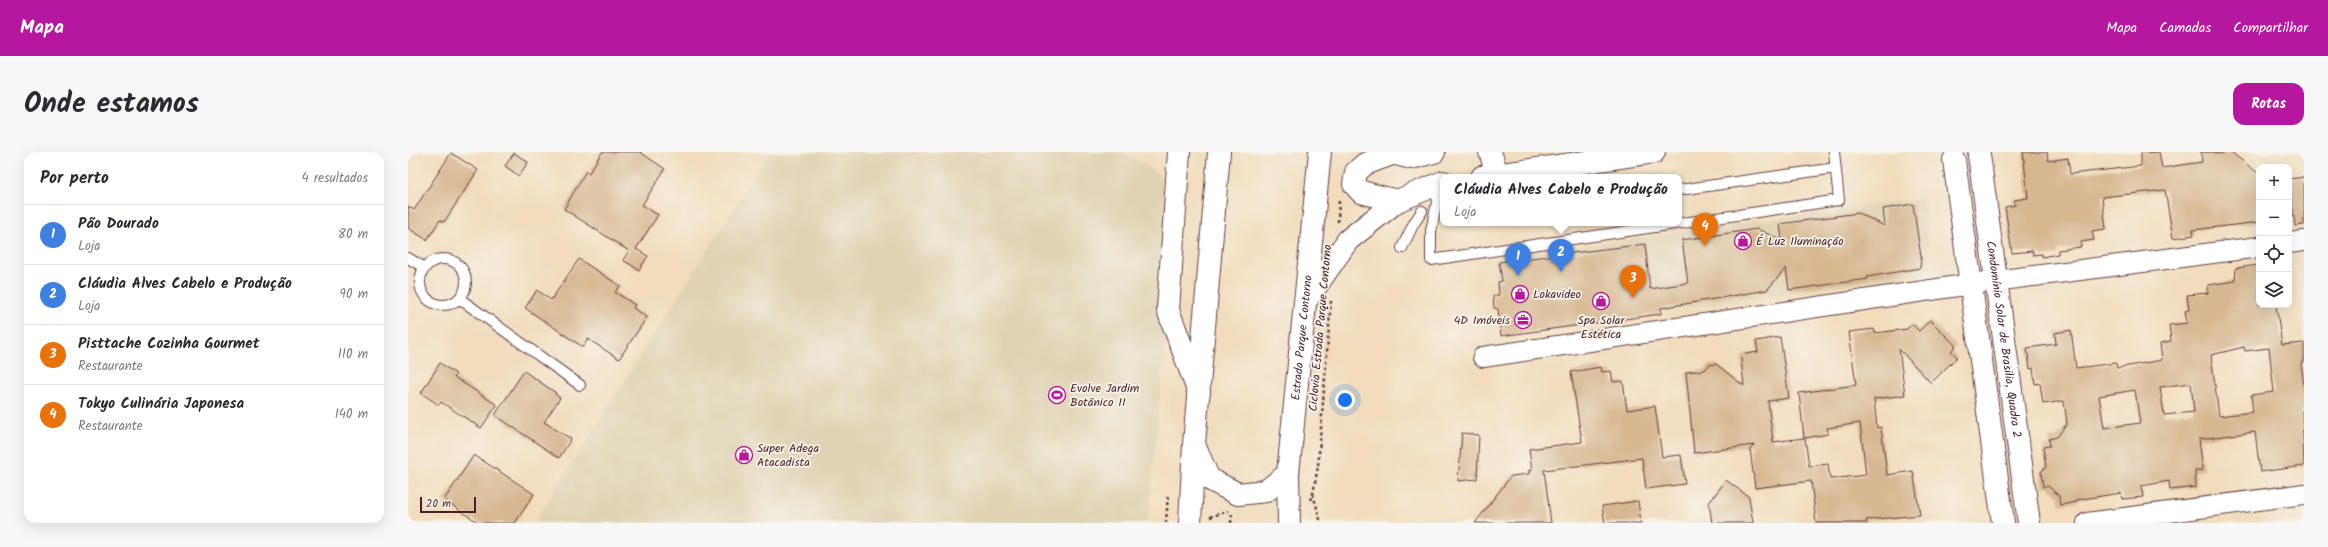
<!DOCTYPE html>
<html lang="pt">
<head>
<meta charset="utf-8">
<style>
	body { margin:0; font-family:Kalam,sans-serif; background:#f7f7f7; color:#2b2b33 }
	.controls { position:absolute; right:12px; top:12px; display:grid; overflow:hidden; border-radius:8px; box-shadow:0 4px 16px #0002 }
	.controls button { width:36px; height:36px; display:grid; place-items:center; padding:0; border:0; border-bottom:1px solid #e1e1e2; background:#fff; color:#2b2b33; font:20px sans-serif }
	.scale { position:absolute; left:12px; bottom:10px; width:56px; box-sizing:border-box; padding-left:4px; border:2px solid #4a1f2b; border-top:0; font-size:11px; line-height:14px; white-space:nowrap; color:#4a1f2b; -webkit-text-stroke:3px #f7f3e8; paint-order:stroke }
	.you { position:absolute; left:937px; top:248px; width:14px; height:14px; margin:-10px; border:3px solid #fff; border-radius:50%; background:#1a73e8; box-shadow:0 0 0 6px #1a73e833 }
	.badge { display:grid; place-items:center; width:26px; height:26px; border-radius:50%; background:#b5179e; color:#fff; font-size:13px; font-weight:700 }
	.pin { position:absolute; translate:-50% -33px; filter:drop-shadow(0 1px 2px #0008) }
	.pin::after { content:''; position:absolute; top:21px; width:14px; height:12px; background:inherit; clip-path:polygon(0 0,100% 0,50% 100%) }
	.popup { position:absolute; left:1032px; top:22px; width:242px; height:52px; box-sizing:border-box; display:grid; place-content:center; border-radius:8px; background:#fff; filter:drop-shadow(0 1px 3px #0005); font-size:13px; white-space:nowrap; color:#7c7c81 }
	.popup b { font-size:15px; color:#2b2b33 }
	.popup::after { content:''; position:absolute; left:50%; top:100%; margin-left:-8px; border:8px solid transparent; border-top-color:#fff }
	.list { margin:0; padding:0; list-style:none }
	h2 { display:flex; justify-content:space-between; align-items:center; height:52px; margin:0; padding:0 16px; font-size:17px }
	h2 small { font-size:13px; font-weight:400; color:#7c7c81 }
	.list li { display:grid; grid-template-columns:26px 1fr auto; gap:12px; align-items:center; box-sizing:border-box; height:60px; padding:0 16px; border-top:1px solid #e1e1e2 }
	.list b { display:block; font-size:15px; white-space:nowrap }
	.list p { margin:0; font-size:13px; white-space:nowrap; color:#7c7c81 }
	.list em { font-size:13px; font-style:normal; color:#7c7c81 }
	.icon { flex:none; width:22px; height:22px; fill:none; stroke:currentColor; stroke-width:2; stroke-linecap:round; stroke-linejoin:round }
	.map { position:relative; flex:none; width:1896px; height:371px; overflow:hidden; border-radius:12px }
	header { display:flex; align-items:center; gap:24px; box-sizing:border-box; height:56px; padding:0 20px; background:#b5179e; color:#fff }
	header strong { font-size:19px }
	nav { display:flex; gap:22px; margin-inline-start:auto; font-size:14px }
	.intro { display:flex; align-items:center; justify-content:space-between; box-sizing:border-box; height:96px; padding:0 24px }
	h1 { margin:0; font-size:28px }
	.button { padding:10px 18px; border-radius:12px; background:#b5179e; color:#fff; font-size:14px; font-weight:700 }
	main { display:flex; gap:24px; padding:0 24px }
	aside { flex:1; background:#fff; border-radius:12px; box-shadow:0 4px 16px #0002 }
	.map>svg:first-child { display:block }
</style>
</head>
<body>
<header>
<strong>Mapa</strong>
<nav><a>Mapa</a><a>Camadas</a><a>Compartilhar</a></nav>
</header>
<div class="intro"><h1>Onde estamos</h1><a class="button">Rotas</a></div>
<main>
<aside>
<h2>Por perto<small>4 resultados</small></h2>
<ul class="list">
<li><span class="badge" style="background:#3f7fe0">1</span><div><b>Pão Dourado</b><p>Loja</p></div><em>80 m</em></li>
<li><span class="badge" style="background:#3f7fe0">2</span><div><b>Cláudia Alves Cabelo e Produção</b><p>Loja</p></div><em>90 m</em></li>
<li><span class="badge" style="background:#e8710a">3</span><div><b>Pisttache Cozinha Gourmet</b><p>Restaurante</p></div><em>110 m</em></li>
<li><span class="badge" style="background:#e8710a">4</span><div><b>Tokyo Culinária Japonesa</b><p>Restaurante</p></div><em>140 m</em></li>
</ul>
</aside>
<div class="map">
<svg width="1896" height="371" viewBox="0 0 1896 371">
	<rect width="100%" height="100%" fill="#f7f3e8"/>
	<filter id="ink" filterUnits="userSpaceOnUse"><feTurbulence type="fractalNoise" baseFrequency=".025" numOctaves="2"/><feDisplacementMap in="SourceGraphic" scale="8" xChannelSelector="R" yChannelSelector="G"/><feConvolveMatrix kernelMatrix="1 2 1 2 8 2 1 2 1" color-interpolation-filters="sRGB"/></filter>
	<filter id="wash" filterUnits="userSpaceOnUse"><feTurbulence type="fractalNoise" baseFrequency=".012" numOctaves="4" result="noise"/><feDisplacementMap in="SourceGraphic" scale="16" xChannelSelector="R" yChannelSelector="G"/><feGaussianBlur stdDeviation="0.9" result="paint"/><feColorMatrix in="noise" values="0 0 0 0 0 0 0 0 0 0 0 0 0 0 0 0 0 1.4 0 .05"/><feComposite in="paint" operator="in"/></filter>
	<g filter="url(#wash)">
		<rect width="100%" height="100%" fill="#f1dcbc"/>
		<path fill="#dfd3b4" d="M362,0h353l57,36 -32,335h-614z
			M1515,46l8,74 -428,63 -11,-76z"/>
		<g id="blocks">
			<path fill="#d6b790" fill-rule="evenodd" d="M194,0h38l25,17 -23,36 16,10 -22,34 12,7 -9,14 -16,-10 6,-9 -65,-42 22,-38 3,2z
				M1615,0h24l1,9 20,-3 2,16 71,-8v-13l18,-1 3,16 40,-6 -1,-10h15v2l15,-2 28,22v48l-66,8 1,5 -21,3 -8,-48 -63,7 4,32 -14,2 2,9 -13,2v5l-23,3v4l-16,3 -1,-3 -8,1v-4l-21,2 -7,-46 10,-2 -1,-5 14,-2z
				M43,1l27,17 -34,52 -4,-2 -13,20 -19,-12v-22l6,4z
				M106,1l14,9 -9,14 -14,-10z
				M1896,25v48l-9,1 -6,-47z
				M1505,52l8,53 -1,11 -53,9 1,2 -79,11 -3,-22 -19,22 -106,18v6l-160,22 -3,-27 -4,-1 -1,-12 6,-1 -1,-13 4,-1 -3,-19 146,-18 5,45 38,-6 -6,-43 75,-11 25,11 -2,-16 78,-11 27,13 -2,-17z
				M171,107l41,27 -5,6 20,13 -2,3 14,9 -28,42 -31,-20 -5,8 -58,-39 12,-18 14,10z
				M1851,113v40h17l6,40 22,-2v19l-3,1 3,24v24h-2l2,55 -44,6 -5,-40 -56,7 4,31 -8,1 1,16 -26,3 -1,-9 -28,5 2,11 -21,2 -1,-6 -45,7 1,2 -17,3 -1,-9 -11,-10 -5,1 -2,-15 5,-5 -3,-20 7,-1 -1,-7 8,-2 10,-13 -3,-23 -21,3 -3,-21 -5,1 -2,-16 -3,1 -3,-21 29,-4 -1,-11 16,-3 5,38 40,-5 1,5 45,-8 -2,-17 11,-2 -2,-16 18,-2 -2,-12 4,-1 -2,-15 21,-2v-8l27,-4 1,-13zM1836,195l1,4 24,-3 5,44 -23,3 2,17 -34,4 -8,-61zM1783,231l3,29 -30,3 -4,-28zM1727,238l5,33 -36,5 -5,-32z
				M1522,168l26,26 -5,5 6,6 -26,26 -32,-34 6,46 -31,4 3,29 4,-1 6,48 26,-4 7,44 -54,5 1,3h-51l-5,-42 -56,7 -5,-39 4,-4 -60,8 -8,-81 19,-2 4,-5 7,-1 28,22 -3,-28 4,-4 13,-2 -2,-11 24,-4 9,61 -21,3 5,41 31,-4 -5,-45 57,-8 -7,-53 25,-3 1,4 32,-4 5,-5 7,7zM1452,271l6,52 -36,4 -2,-15 -19,2 -4,-28 23,-4 -1,-6z
				M32,211l16,11 -2,3 43,28 -16,23 -40,-26 -2,3 -18,-12z
				M1193,215l1,5 9,-1 2,11 10,-1 4,29 28,-4 7,51 19,-2 4,29 -39,5 -4,-31 -98,12 7,53h-76l36,-47 18,-2v-4h3l-3,-21 53,-7 -11,-70z
				M116,219l32,22 -1,1 5,4 -16,24 27,17 -12,19 -64,-43z
				M1054,281l17,2 -2,44 -19,2z
				M66,303l60,39 -19,29h-36l-35,-23z
				M1318,328l23,17 4,26h-41l-3,-20z
				M1230,349l3,22h-36l-3,-17z"/>
		</g>
	</g>
	<g filter="url(#ink)">
		<use href="#blocks" fill-opacity="0" stroke="#633b41" stroke-width="1"/>
		<g fill="none" stroke-linecap="round" stroke-linejoin="round">
			<g stroke="#633b41" stroke-width="12">
				<path id="service" d="M1033,31l-10,48v29l408,-60 -5,-48
					M1271,38l157,-22
					M994,96l11,-23 9,-14
					M0,106l17,10
					M12 130a23 23 0 1 1 46 0a23 23 0 1 1-46 0Z
					M52,147l120,86"/>
			</g>
			<g stroke="#633b41" stroke-width="22">
				<path id="minor" d="M1881,91l15,-2
					M1075,205l488,-73 288,-37
					M1679,371l217,-29"/>
			</g>
			<g stroke="#633b41" stroke-width="24">
				<g id="tertiary">
					<path d="M771,0l-11,158 31,83"/>
					<path d="M980,0l24,6 22,-6"/>
					<path d="M1082,0l4,12 -3,12"/>
					<path d="M984,2l-27,10 -9,8 -2,12 7,8 36,9"/>
					<path id="s1" d="M1571,3l50,368"/>
					<path d="M1546,8l49,363"/>
					<path d="M1074,25l172,-25"/>
					<path d="M897,150l43,-62 49,-39 46,-19"/>
				</g>
			</g>
			<g stroke="#633b41" stroke-width="24">
				<g id="trunk">
					<path d="M787,295l14,32 29,15 28,-3 22,-17"/>
					<path d="M782,371l4,-79 25,-292"/>
					<path id="s2" d="M881,371l-1,-49 32,-322"/>
				</g>
			</g>
			<path stroke="#633b41" stroke-width="2.5" stroke-dasharray="3 3" stroke-linecap="butt" d="M930,70l1,-23
				M905,342l8,29
				M902,348l3,-6 5,-28 13,-165
				M802,365l18,-6
				M758,371l2,-29
				M823,371l1,-11"/>
			<use href="#service" stroke="#fff" stroke-width="10"/>
			<use href="#minor" stroke="#fff" stroke-width="20"/>
			<use href="#tertiary" stroke="#fff" stroke-width="22"/>
			<use href="#trunk" stroke="#fff" stroke-width="22"/>
		</g>
	</g>
	<defs>
		<g id="shop-ring" transform="scale(0.9)"><circle r="9.5" fill="#f7f3e8" stroke="#b5179e" stroke-width="1.5"/><path d="M-5-2.5h2.3a2.7 3.5 0 0 1 5.4 0H5L5.5 6h-11ZM-1.5-2.5h3a1.5 2.3 0 0 0-3 0Z" fill="#b5179e"/></g>
		<g id="office-ring" transform="scale(0.9)"><circle r="9.5" fill="#f7f3e8" stroke="#b5179e" stroke-width="1.5"/><path d="M-6-3h4V-5.5h4V-3h4V5H-6ZM-1-4.5V-3h2v-1.5ZM-6 0V1H6V0Z" fill="#b5179e"/></g>
		<g id="stadium-ring" transform="scale(0.9)"><circle r="9.5" fill="#f7f3e8" stroke="#b5179e" stroke-width="1.5"/><path d="M0-5a6.5 5 0 1 0 0 10a6.5 5 0 1 0 0-10ZM-3.5-1.8h7v3.6h-7Z" fill="#b5179e"/></g>
	</defs>
	<g fill-rule="evenodd">
		<use href="#shop-ring" x="1335" y="89"/>
		<use href="#shop-ring" x="1112" y="142"/>
		<use href="#shop-ring" x="1193" y="149"/>
		<use href="#office-ring" x="1115" y="168"/>
		<use href="#stadium-ring" x="649" y="243"/>
		<use href="#shop-ring" x="336" y="303"/>
	</g>
	<g text-anchor="middle" stroke-width="3.5" stroke-linejoin="round" paint-order="stroke">
		<g font-size="12" fill="#4a1f2b" stroke="#f7f3e8" text-anchor="start">
			<text x="1348" y="93">É Luz Iluminação</text>
			<text x="1125" y="146">Lokavideo</text>
			<text x="1102" y="172" text-anchor="end">4D Imóveis</text>
			<text x="1193" y="172" text-anchor="middle">Spa Solar<tspan x="1193" dy="14">Estética</tspan></text>
			<text x="662" y="240">Evolve Jardim<tspan x="662" dy="14">Botânico II</tspan></text>
			<text x="349" y="300">Super Adega<tspan x="349" dy="14">Atacadista</tspan></text>
		</g>
		<g font-size="12" fill="#4a1f2b" stroke="#f7f3e8">
			<text transform="translate(912 176) rotate(-85)" y="4">Ciclovia Estrada Parque Contorno</text>
			<text dy="4" stroke="none"><textPath href="#s2" startOffset="186">Estrada Parque Contorno</textPath></text>
			<text dy="4" stroke="none"><textPath href="#s1" startOffset="186">Condomínio Solar de Brasilia, Quadra 2</textPath></text>
		</g>
	</g>
</svg>
<div class="controls">
<button>+</button>
<button>−</button>
<button><svg class="icon" aria-label="locate" viewBox="0 0 24 24"><circle cx="12" cy="12" r="6"/><path d="M12 2v4M12 18v4M2 12h4M18 12h4"/></svg></button>
<button><svg class="icon" aria-label="layers" viewBox="0 0 24 24"><path d="M12 4l9 5-9 5-9-5zM3 14l9 5 9-5"/></svg></button>
</div>
<div class="scale">20 m</div>
<div class="you"></div>
<div class="pin badge" style="left:1110px;top:124px;background:#3f7fe0">1</div>
<div class="pin badge" style="left:1153px;top:120px;background:#3f7fe0">2</div>
<div class="popup"><b>Cláudia Alves Cabelo e Produção</b>Loja</div>
<div class="pin badge" style="left:1225px;top:146px;background:#e8710a">3</div>
<div class="pin badge" style="left:1297px;top:94px;background:#e8710a">4</div>
</div>
</main>
</body>
</html>
